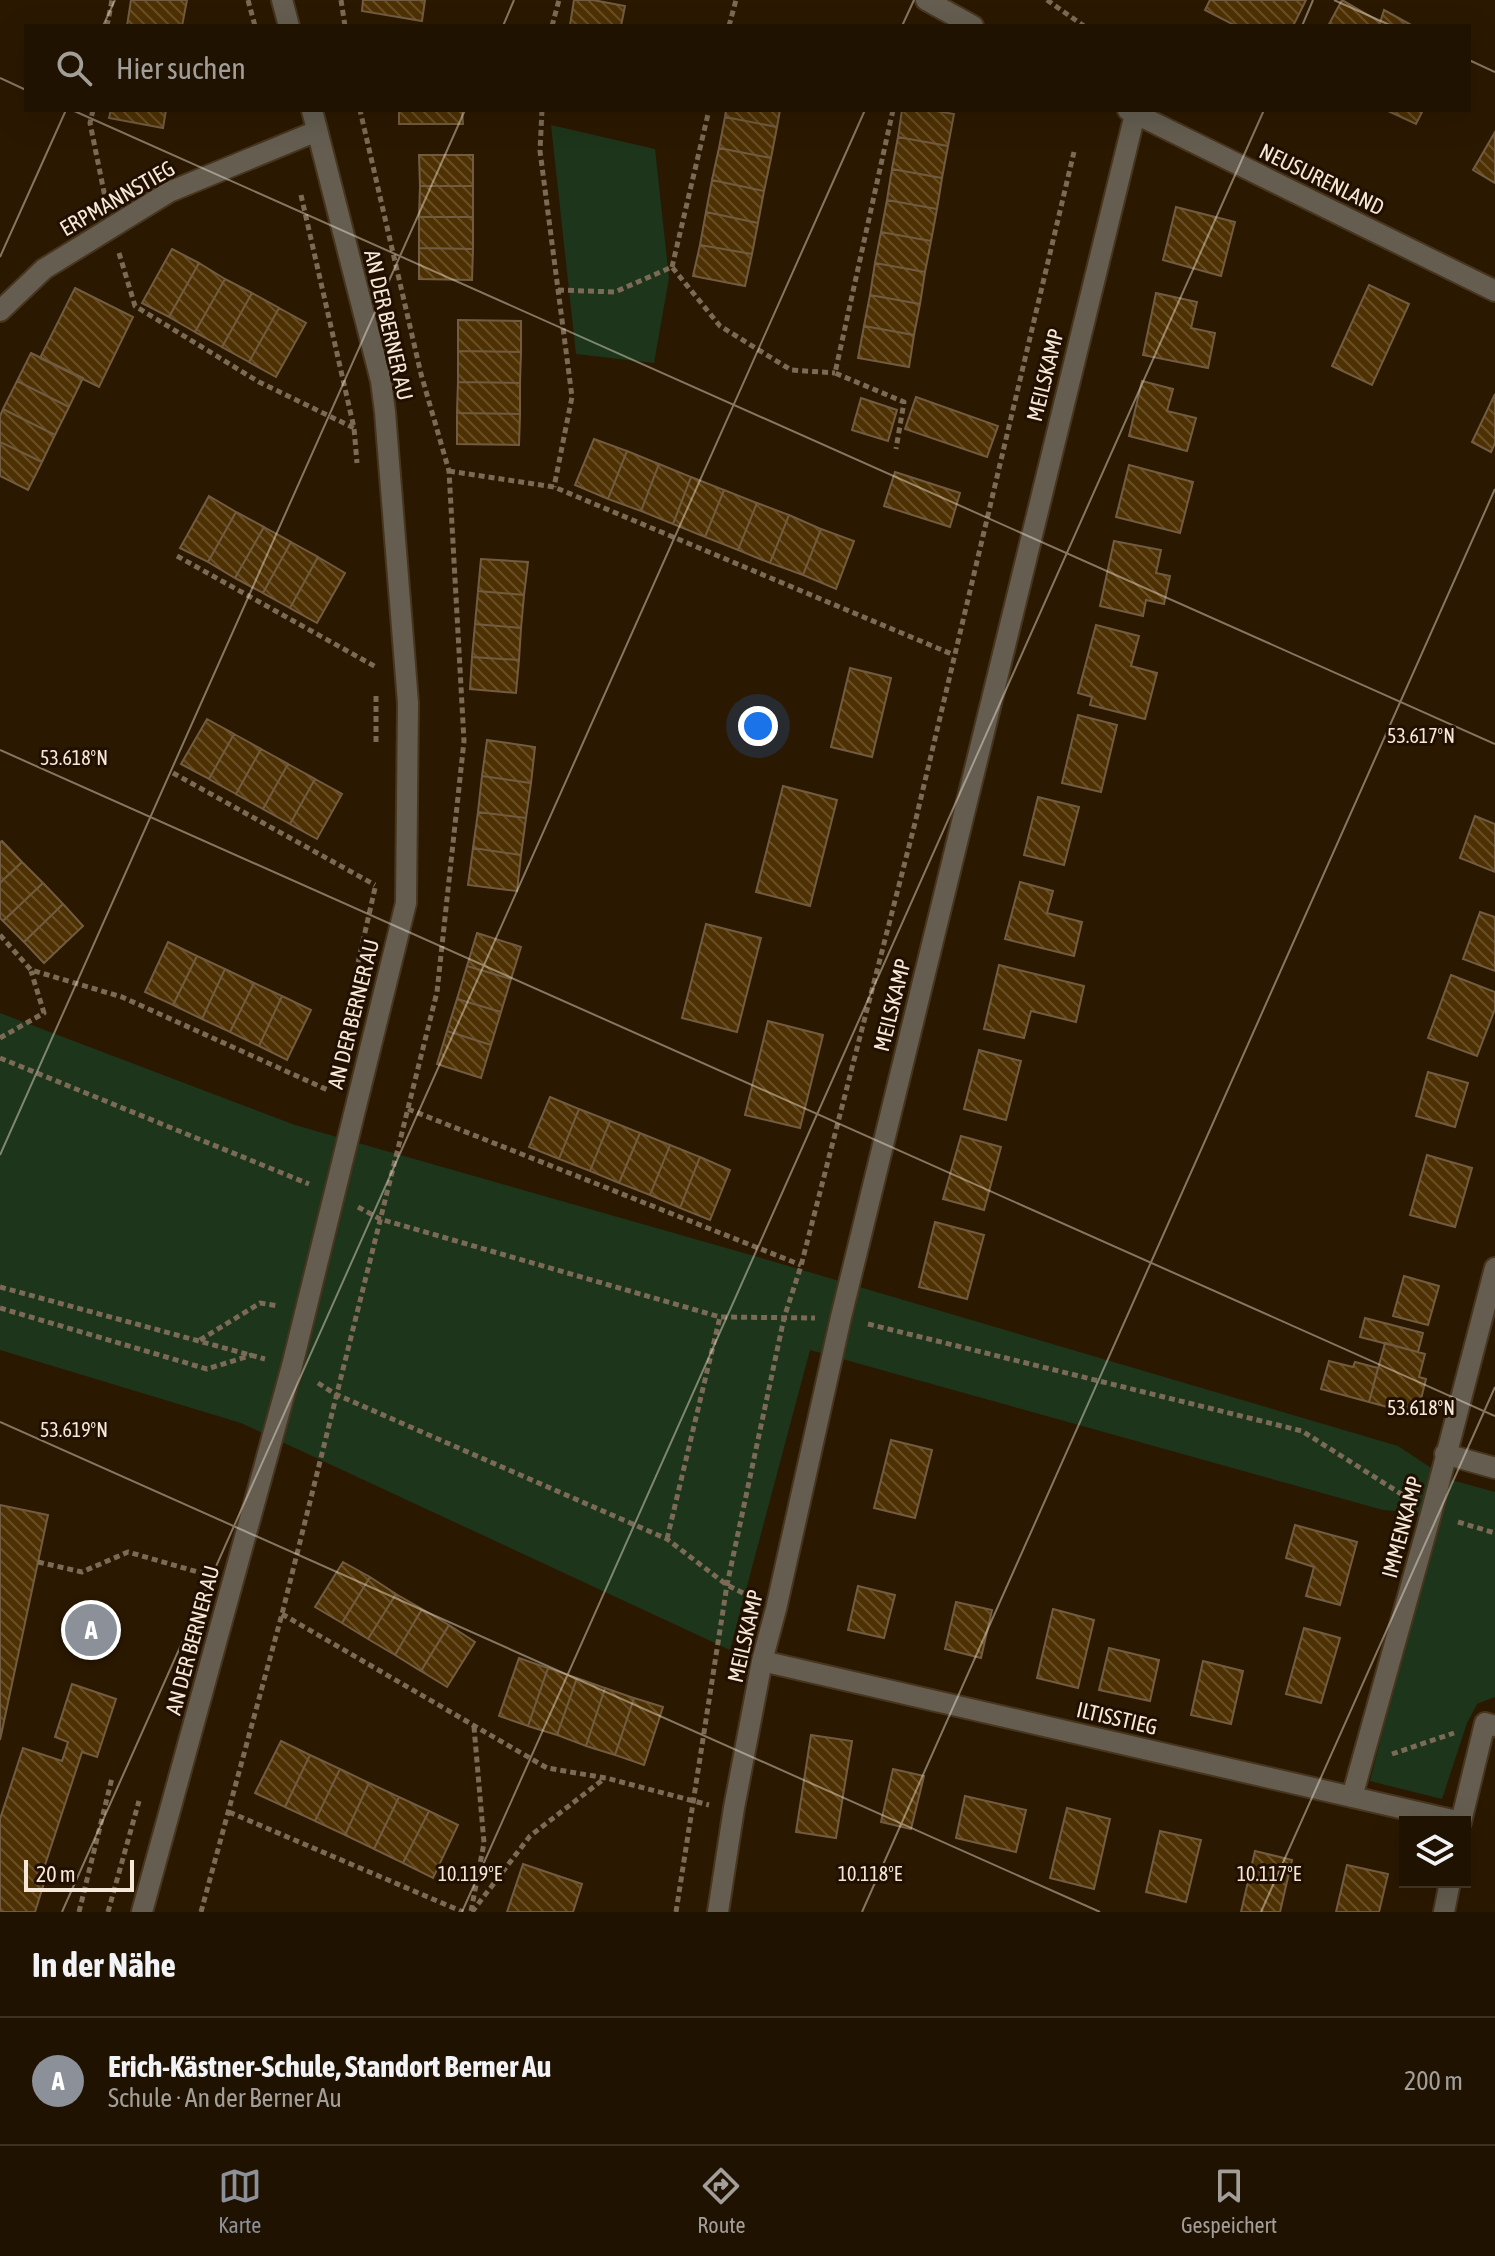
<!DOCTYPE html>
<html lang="de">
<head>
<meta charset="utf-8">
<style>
	body { margin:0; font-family:"Asap Condensed",sans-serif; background:#2d200f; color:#f1f3f6 }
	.controls { position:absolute; right:24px; bottom:24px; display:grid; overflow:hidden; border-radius:0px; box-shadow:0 8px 32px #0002 }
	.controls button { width:72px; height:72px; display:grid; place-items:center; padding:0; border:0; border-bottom:2px solid #3d3222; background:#201200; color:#f1f3f6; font:40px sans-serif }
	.scale { position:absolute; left:24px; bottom:20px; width:110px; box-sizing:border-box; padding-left:8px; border:4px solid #f5e8d9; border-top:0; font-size:22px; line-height:28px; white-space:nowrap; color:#f5e8d9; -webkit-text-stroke:6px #210f00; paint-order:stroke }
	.you { position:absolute; left:758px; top:726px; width:28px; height:28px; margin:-20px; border:6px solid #fff; border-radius:50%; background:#1a73e8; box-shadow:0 0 0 12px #1a73e833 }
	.badge { display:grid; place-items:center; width:52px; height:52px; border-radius:50%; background:#8c9099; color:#fff; font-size:26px; font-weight:700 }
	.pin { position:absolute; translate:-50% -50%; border:4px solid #fff; box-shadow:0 2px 8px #0006 }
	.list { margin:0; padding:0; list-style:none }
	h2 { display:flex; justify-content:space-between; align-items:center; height:104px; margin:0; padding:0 32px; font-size:34px }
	h2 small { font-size:26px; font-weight:400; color:#a29e99 }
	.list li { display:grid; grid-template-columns:52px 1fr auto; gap:24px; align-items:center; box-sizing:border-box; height:128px; padding:0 32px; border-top:2px solid #3d3222 }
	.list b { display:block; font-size:30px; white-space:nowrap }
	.list p { margin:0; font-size:26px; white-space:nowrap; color:#a29e99 }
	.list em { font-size:26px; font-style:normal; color:#a29e99 }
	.icon { flex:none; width:44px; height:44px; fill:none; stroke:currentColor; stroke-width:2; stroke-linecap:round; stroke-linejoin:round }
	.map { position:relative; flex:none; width:1495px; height:1912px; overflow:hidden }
	.search { position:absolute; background:#201200; box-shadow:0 8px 32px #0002; left:24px; right:24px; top:24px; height:88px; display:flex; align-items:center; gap:20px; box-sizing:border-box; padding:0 28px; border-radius:0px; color:#a29e99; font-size:30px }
	.sheet { height:232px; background:#201200 }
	nav { display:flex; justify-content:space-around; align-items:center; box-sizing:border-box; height:112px; border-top:2px solid #3d3222; background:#201200; font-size:22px; color:#a29e99 }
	nav a { display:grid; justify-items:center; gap:4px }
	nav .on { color:#8c9099 }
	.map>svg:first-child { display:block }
</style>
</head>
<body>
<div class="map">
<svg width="1495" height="1912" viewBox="0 0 1495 1912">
	<defs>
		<pattern id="building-back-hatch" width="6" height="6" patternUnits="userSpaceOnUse" patternTransform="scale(2)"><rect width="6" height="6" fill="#4e3103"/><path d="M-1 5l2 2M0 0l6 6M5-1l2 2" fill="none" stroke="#684f27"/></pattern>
	</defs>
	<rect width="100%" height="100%" fill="#2b1800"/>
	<path fill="#1d351b" d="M551,125l104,24 14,129 -15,85 -78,-9z
		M0,1013l295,112 473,135 630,186 50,33 47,13v205l-18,7 -10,19 -25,76 -72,-18 55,-217 6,-50 -48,-4 -573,-160 -80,300 -489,-227 -241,-73z"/>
	<path fill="url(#building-back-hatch)" stroke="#725c41" stroke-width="2" d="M131,0h56l-5,26h-55z
		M363,0h62l-3,21 -60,-10z
		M574,0h19l32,6 -4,20 -51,-1z
		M1210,0h96l-13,26h-57l-31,-16z
		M1342,0l38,22 -1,4h-51z
		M1384,10l29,16h-34z
		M111,110h55l-3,18 -54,-10z
		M399,110h63l1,14h-64z
		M726,110h54l-3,17 -52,-10z
		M902,110h28l24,4 -6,32 -50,-9z
		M1386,110h37l-7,14z
		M725,117l52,10 -6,31 -52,-10z
		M1495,132v51l-22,-13z
		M898,137l50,9 -6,32 -50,-9z
		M719,148l52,10 -7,33 -52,-11z
		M419,155h54v31h-53z
		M892,169l50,9 -5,31 -50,-9z
		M712,180l52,11 -6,32 -52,-11z
		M420,186h53v31h-54z
		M887,200l50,9 -6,32 -50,-9z
		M1176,207l59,15 -14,54 -58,-16z
		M706,212l52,11 -6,31 -52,-9z
		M419,217h54v32l-54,-1z
		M881,232l50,9 -6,31 -50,-9z
		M700,245l52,9 -7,32 -52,-10z
		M419,248l54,1 -1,31 -53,-1z
		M172,249l27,14 -30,54 -27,-14z
		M199,263l26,16 -30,53 -26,-15z
		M875,263l50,9 -5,32 -50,-9z
		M225,279l27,14 -30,54 -27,-15z
		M1369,285l40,19 -37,81 -40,-19z
		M75,288l58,29 -34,70 -59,-29z
		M252,293l27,15 -30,54 -27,-15z
		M1156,293l41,9 -6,26 24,5 -7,35 -65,-13z
		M870,295l50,9 -6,31 -50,-9z
		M279,308l27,15 -30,54 -27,-15z
		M458,320l63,1v31l-63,-1z
		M864,326l50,9 -5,32 -51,-9z
		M458,351l63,1 -1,31 -62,-1z
		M31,353l52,25 -14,29 -52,-26z
		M17,381l52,26 -14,28 -52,-26z
		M1142,381l31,8 -6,22 29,7 -9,33 -58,-15z
		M458,382l62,1v31l-63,-1z
		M1495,394v49l-4,9 -19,-10z
		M916,397l82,29 -11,31 -82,-28z
		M861,398l36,12 -9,31 -36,-11z
		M3,409l52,26 -13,27 -42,-20v-26z
		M457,413l63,1 -1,31 -62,-1z
		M594,439l33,12 -19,48 -33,-14z
		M0,442l42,20 -14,28 -28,-14z
		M627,451l32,13 -18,47 -33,-12z
		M659,464l32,13 -18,47 -32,-13z
		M1129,465l64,17 -13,51 -64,-16z
		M895,472l65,21 -10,34 -66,-21z
		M691,477l33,13 -19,47 -32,-13z
		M724,490l33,13 -19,47 -33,-13z
		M209,496l27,16 -28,50 -28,-14z
		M757,503l32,12 -19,48 -32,-13z
		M236,512l28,15 -29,51 -27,-16z
		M789,515l32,14 -18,46 -33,-12z
		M264,527l27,15 -28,51 -28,-15z
		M821,529l33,12 -18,48 -33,-14z
		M1114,541l47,9 -5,23 14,3 -6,28 -18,-4 -3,16 -43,-10z
		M291,542l27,15 -28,51 -27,-15z
		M318,557l27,16 -28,50 -27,-15z
		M481,559l47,3 -4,33 -46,-4z
		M478,591l46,4 -3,33 -46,-4z
		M475,624l46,4 -2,32 -47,-3z
		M1096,625l43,11 -8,30 26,7 -12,46 -55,-14 2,-8 -14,-4z
		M472,657l47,3 -3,33 -46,-4z
		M850,668l41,10 -19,79 -41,-10z
		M1078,715l39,10 -16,67 -39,-9z
		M207,719l27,15 -25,45 -28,-15z
		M234,734l27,15 -25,45 -27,-15z
		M487,740l48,7 -4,36 -49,-7z
		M261,749l27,15 -25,45 -27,-15z
		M288,764l27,15 -25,45 -27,-15z
		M482,776l49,7 -5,35 -48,-6z
		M315,779l27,15 -25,45 -27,-15z
		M783,786l54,14 -27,106 -54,-14z
		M1038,797l41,10 -15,58 -40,-10z
		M478,812l48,6 -5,37 -48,-7z
		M1475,816l20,8v48l-35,-14z
		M2,841l20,21 -22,21v-41z
		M473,848l48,7 -4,36 -49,-6z
		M22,862l21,21 -40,38 -3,-3v-35z
		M1020,882l33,9 -6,22 35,9 -8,34 -69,-17z
		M43,883l20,21 -39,38 -21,-21z
		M63,904l20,22 -39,37 -20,-21z
		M1480,912l15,5v54l-32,-12z
		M706,924l55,14 -24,94 -55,-14z
		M477,933l44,14 -10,32 -44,-13z
		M168,942l29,14 -24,49 -28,-13z
		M197,956l28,13 -23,50 -29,-14z
		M999,965l85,21 -8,36 -45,-11 -7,27 -40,-9z
		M467,966l44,13 -10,33 -44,-13z
		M225,969l29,14 -24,49 -28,-13z
		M1451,975l44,17v17l-18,47 -49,-18z
		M254,983l28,13 -23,50 -29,-14z
		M282,996l29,14 -24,50 -28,-14z
		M457,999l44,13 -10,33 -44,-14z
		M768,1021l55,14 -23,93 -55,-13z
		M447,1031l44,14 -10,33 -44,-14z
		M979,1050l42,11 -15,59 -42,-11z
		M1428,1072l40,11 -13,44 -39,-11z
		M550,1097l29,12 -20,50 -30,-12z
		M579,1109l31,12 -20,50 -31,-12z
		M610,1121l30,12 -21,50 -29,-12z
		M640,1133l30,12 -20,50 -31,-12z
		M961,1136l40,11 -17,63 -41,-11z
		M670,1145l30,12 -20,51 -30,-13z
		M1427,1155l45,13 -17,59 -45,-12z
		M700,1157l30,13 -20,50 -30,-12z
		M935,1222l49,13 -17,64 -48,-12z
		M1404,1276l35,10 -11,39 -35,-9z
		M1365,1318l58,15 -5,19 -58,-15z
		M1385,1343l40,11 -6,23 7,2 -9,36 -48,-13z
		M1329,1361l24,6 2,-5 23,6 -9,34 -48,-13z
		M891,1440l41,10 -17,68 -41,-10z
		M0,1505l48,10 -48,225z
		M1295,1525l62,17 -17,63 -34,-9 8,-29 -28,-9z
		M343,1562l27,15 -28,46 -27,-16z
		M370,1577l26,17 -28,45 -26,-16z
		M858,1586l37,9 -11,43 -36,-8z
		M396,1594l26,15 -27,46 -27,-16z
		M956,1602l36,8 -11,48 -36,-9z
		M422,1609l27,16 -28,46 -26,-16z
		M1053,1609l41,11 -16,68 -41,-10z
		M449,1625l26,17 -28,45 -26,-16z
		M1304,1628l36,10 -19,65 -35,-9z
		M1109,1648l50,12 -9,41 -51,-11z
		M519,1658l29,10 -20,58 -29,-10z
		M1203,1661l40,10 -12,53 -40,-9z
		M548,1668l29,10 -20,57 -29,-9z
		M577,1678l28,10 -19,58 -29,-11z
		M72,1684l44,15 -19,58 -15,-5 -38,116 4,2 -13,42h-35v-93l23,-71 39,13 6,-19 -13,-5z
		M605,1688l29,10 -19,57 -29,-9z
		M634,1698l29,9 -19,58 -29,-10z
		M811,1735l41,6 -16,97 -40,-6z
		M281,1741l29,14 -25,52 -30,-14z
		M310,1755l30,14 -25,52 -30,-14z
		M340,1769l29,14 -24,52 -30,-14z
		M893,1769l31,7 -13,53 -30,-7z
		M369,1783l30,14 -25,52 -29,-14z
		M965,1796l61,14 -10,42 -60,-14z
		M399,1797l30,14 -26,52 -29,-14z
		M1067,1808l43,11 -16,70 -44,-11z
		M429,1811l29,14 -25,53 -30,-15z
		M1160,1831l41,9 -15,62 -40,-10z
		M1255,1851l37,9 -12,52h-39z
		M523,1864l59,20 -9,28h-66z
		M1347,1865l41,9 -9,38h-43z"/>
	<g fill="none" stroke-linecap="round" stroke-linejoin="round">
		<g stroke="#47351e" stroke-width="24">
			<path id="minor" d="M282,0l7,26
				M926,0l47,26
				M1128,110l367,181
				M0,311l44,-42 125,-77 148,-61
				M1445,1454l50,14
				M762,1661l699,161 24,-99 10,3
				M1352,1797l79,-283 64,-246
				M142,1912l150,-546 114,-463 2,-200 -23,-291 -4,-31 -69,-271
				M718,1912l16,-104 28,-147 14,-52 65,-292 294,-1203
				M1444,1912l6,-30"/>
		</g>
		<path stroke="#7b6a55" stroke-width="5" stroke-dasharray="6 4" stroke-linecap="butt" d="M248,0l7,26
			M341,0l4,26
			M1047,0l37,26
			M107,26l5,-26
			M552,26l7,-26
			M729,26l7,-26
			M93,110l-3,13 15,74
			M542,110l-2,41 32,246 -18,90
			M893,110l-58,263 69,29 -8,47
			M301,195l53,233 3,35
			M119,253l16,53 124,76 95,46
			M672,267l37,-157
			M558,290l57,2 57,-25 48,59 71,44 44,3
			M449,471l105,16 400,168
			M177,556l199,111
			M376,742v-46
			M173,773l202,112
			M0,935l31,35 91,27 208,94
			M356,972l19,-84
			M0,1038l44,-25 -13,-42
			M0,1058l309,126
			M408,1109l393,156
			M358,1207l22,12 340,98 95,1
			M0,1287l265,72
			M0,1308l207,61 45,-14
			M868,1324l434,107 104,66
			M200,1340l60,-37 19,3
			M318,1383l17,11 332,145 60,46 24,12
			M1458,1522l37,11
			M667,1539l53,-222
			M38,1562l44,10 46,-20 77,22
			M282,1614l265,154 59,10 103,27
			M1392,1754l62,-21
			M229,1812l234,100
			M471,1911l13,-68 -10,-116
			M79,1912l33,-134
			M108,1912l31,-111
			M201,1912l81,-298 155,-622 27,-251 -15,-270 -28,-97 -61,-264
			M472,1912l58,-76 75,-58
			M676,1912l51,-327 57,-267 17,-52 114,-443 159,-671"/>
		<use href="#minor" stroke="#645d50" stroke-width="20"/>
	</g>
	<path fill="none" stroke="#f5e8d9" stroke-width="2" stroke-opacity="0.45" d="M1334,0l58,26M103,26l12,-26M503,26l11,-26M902,26l12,-26M1302,26l11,-26M1469,60l26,12M0,78l26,12M72,110l1423,634M0,257l66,-147M0,750l1495,666M0,1155l465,-1045M0,1422l1100,490M62,1912l803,-1802M462,1912l802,-1802M862,1912l633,-1423M1261,1912l234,-525"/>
	<g text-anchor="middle" stroke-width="6" stroke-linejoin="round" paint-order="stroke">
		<g font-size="22" fill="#f5e8d9" stroke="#210f00">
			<text transform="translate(1322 179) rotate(26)" y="8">NEUSURENLAND</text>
			<text transform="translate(117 198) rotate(-30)" y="8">ERPMANNSTIEG</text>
			<text transform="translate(389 325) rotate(77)" y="8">AN DER BERNER AU</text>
			<text transform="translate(1045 375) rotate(-76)" y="8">MEILSKAMP</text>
			<text transform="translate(892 1005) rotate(-76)" y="8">MEILSKAMP</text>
			<text transform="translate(353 1014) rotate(-76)" y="8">AN DER BERNER AU</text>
			<text transform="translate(1402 1527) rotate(-75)" y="8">IMMENKAMP</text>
			<text transform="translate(745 1636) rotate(-77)" y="8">MEILSKAMP</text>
			<text transform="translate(192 1640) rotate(-75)" y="8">AN DER BERNER AU</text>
			<text transform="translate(1117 1718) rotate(13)" y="8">ILTISSTIEG</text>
		</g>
	</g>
	<g font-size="20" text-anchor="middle" fill="#f5e8d9" stroke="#210f00" stroke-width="6" stroke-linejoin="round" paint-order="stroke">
		<text x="1421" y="743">53.617°N</text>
		<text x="74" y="765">53.618°N</text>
		<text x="1421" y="1415">53.618°N</text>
		<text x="74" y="1437">53.619°N</text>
		<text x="470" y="1881">10.119°E</text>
		<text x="870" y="1881">10.118°E</text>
		<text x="1269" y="1881">10.117°E</text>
	</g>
</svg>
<div class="controls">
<button><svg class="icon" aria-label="layers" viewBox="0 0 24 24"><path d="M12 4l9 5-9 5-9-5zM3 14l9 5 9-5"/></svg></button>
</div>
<div class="scale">20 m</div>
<div class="you"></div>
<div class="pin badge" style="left:91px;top:1630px">A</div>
<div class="search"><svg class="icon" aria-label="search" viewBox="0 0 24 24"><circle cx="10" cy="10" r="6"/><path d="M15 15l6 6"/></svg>Hier suchen</div>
</div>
<section class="sheet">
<h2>In der Nähe<small></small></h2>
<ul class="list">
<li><span class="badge">A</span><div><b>Erich-Kästner-Schule, Standort Berner Au</b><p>Schule · An der Berner Au</p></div><em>200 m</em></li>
</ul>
</section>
<nav>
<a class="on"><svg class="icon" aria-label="map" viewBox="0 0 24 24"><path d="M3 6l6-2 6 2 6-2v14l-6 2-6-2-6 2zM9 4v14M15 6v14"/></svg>Karte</a>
<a><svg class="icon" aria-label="directions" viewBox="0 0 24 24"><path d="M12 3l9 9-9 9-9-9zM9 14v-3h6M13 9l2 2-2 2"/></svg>Route</a>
<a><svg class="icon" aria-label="saved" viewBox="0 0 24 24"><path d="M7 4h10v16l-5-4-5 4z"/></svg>Gespeichert</a>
</nav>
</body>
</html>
